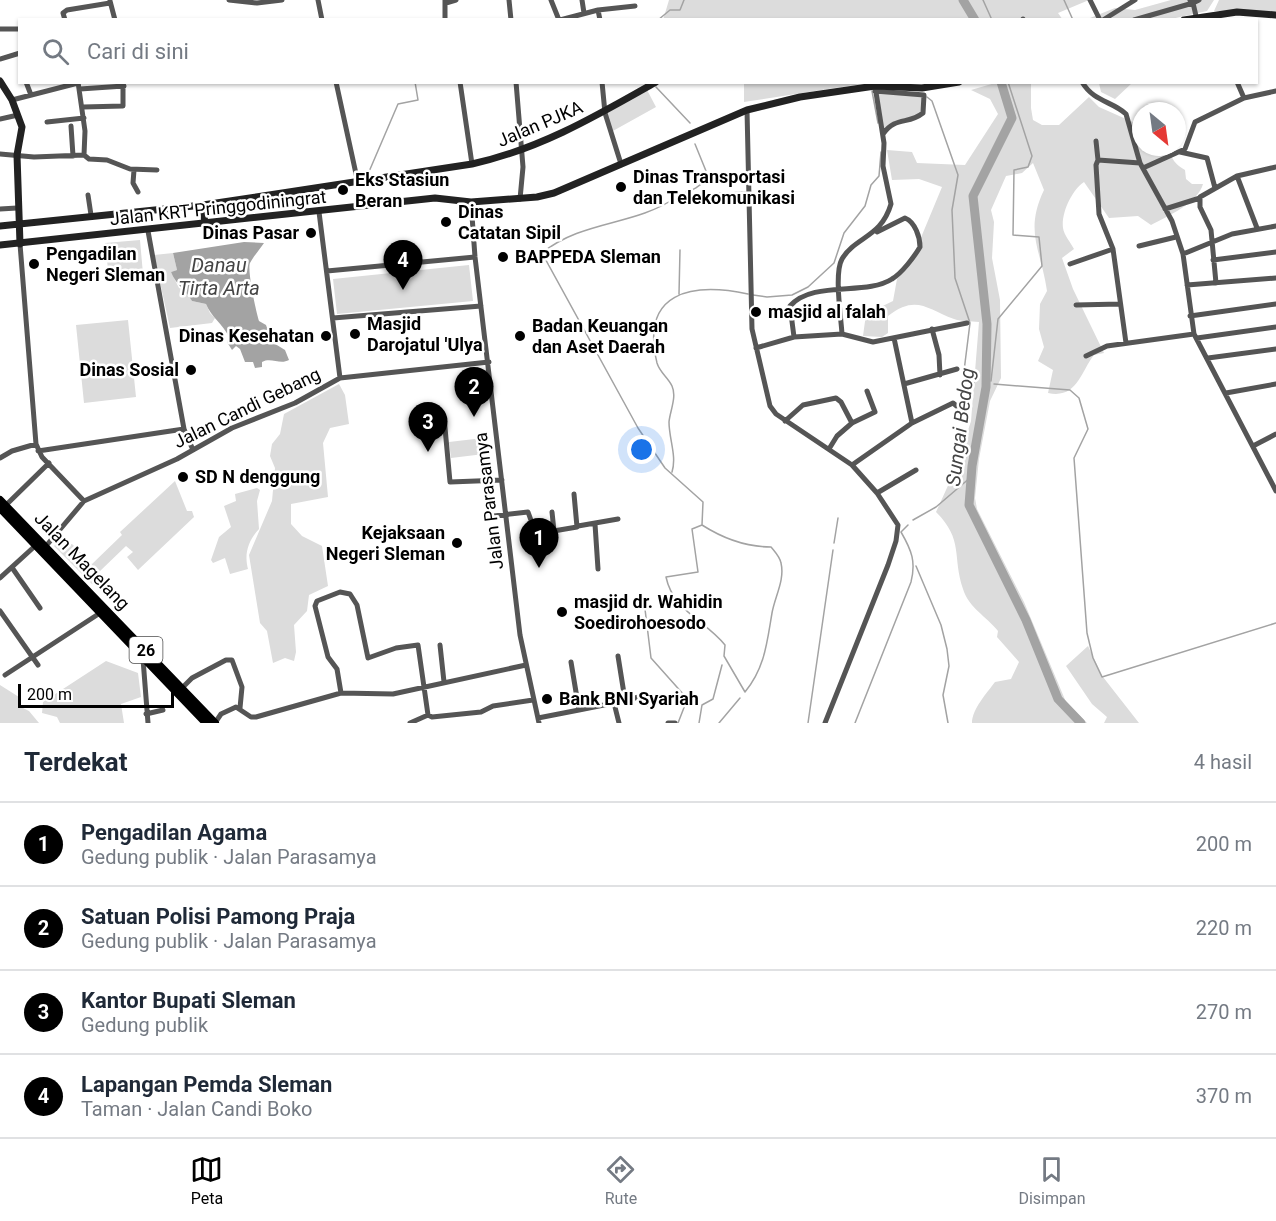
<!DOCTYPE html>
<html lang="id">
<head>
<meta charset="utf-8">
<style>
	body { margin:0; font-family:Roboto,sans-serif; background:#f6f6f7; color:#1f2937 }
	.compass { position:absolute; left:1132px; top:102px; width:54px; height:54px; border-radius:50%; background:#fff; box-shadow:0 2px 4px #0004; rotate:151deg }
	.scale { position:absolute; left:18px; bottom:15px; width:156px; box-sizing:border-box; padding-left:6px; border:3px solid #000; border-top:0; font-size:16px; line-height:21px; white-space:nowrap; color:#000; -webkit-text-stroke:4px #fff; paint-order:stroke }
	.you { position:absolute; left:642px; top:450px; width:21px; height:21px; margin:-15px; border:4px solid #fff; border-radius:50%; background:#1a73e8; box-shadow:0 0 0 9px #1a73e833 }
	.badge { display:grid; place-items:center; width:39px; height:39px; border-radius:50%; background:#000; color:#fff; font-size:20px; font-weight:700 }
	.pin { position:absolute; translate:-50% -50px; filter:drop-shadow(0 2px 3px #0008) }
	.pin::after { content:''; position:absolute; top:32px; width:21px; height:18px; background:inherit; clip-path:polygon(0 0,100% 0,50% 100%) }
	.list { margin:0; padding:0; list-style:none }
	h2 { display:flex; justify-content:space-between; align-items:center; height:78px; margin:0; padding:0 24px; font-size:26px }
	h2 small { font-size:20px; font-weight:400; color:#747a83 }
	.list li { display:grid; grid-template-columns:39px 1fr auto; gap:18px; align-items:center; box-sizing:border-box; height:84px; padding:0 24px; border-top:2px solid #e0e1e3 }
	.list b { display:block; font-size:22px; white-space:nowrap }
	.list p { margin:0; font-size:20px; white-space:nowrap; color:#747a83 }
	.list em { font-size:20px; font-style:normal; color:#747a83 }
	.icon { flex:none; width:33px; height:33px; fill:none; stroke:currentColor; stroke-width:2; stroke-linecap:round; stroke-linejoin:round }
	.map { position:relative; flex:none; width:1276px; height:723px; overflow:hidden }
	.search { position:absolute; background:#fff; box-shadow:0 2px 4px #0004; left:18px; right:18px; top:18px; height:66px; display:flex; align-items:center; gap:15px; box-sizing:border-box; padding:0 21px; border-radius:0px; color:#747a83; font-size:22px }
	.sheet { height:414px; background:#fff }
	nav { display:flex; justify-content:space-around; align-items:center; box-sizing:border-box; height:84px; border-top:2px solid #e0e1e3; background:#fff; font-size:16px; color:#747a83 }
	nav a { display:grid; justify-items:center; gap:3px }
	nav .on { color:#000 }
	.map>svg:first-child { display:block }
</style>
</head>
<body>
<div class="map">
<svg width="1276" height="723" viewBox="0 0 1276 723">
	<rect width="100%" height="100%" fill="#fff"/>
	<path fill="#dcdcdc" d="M669,0h420l-31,13 5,7h-400z
		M1171,0h43l-7,11 -36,8 -86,1 30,-12 20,2z
		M1219,0h57v11h-62z
		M744,83l123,-1v1l-123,19z
		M995,83h36v25l2,12 9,5h17l30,-28 10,10 36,16 6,-1v25c43,0 19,8 44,23l1,9 6,5h11c-5,19 -35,32 -52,41l-13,-9 -29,2 -25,-36c-12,8 -23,31 -21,46 1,7 8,15 11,21l-12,9 11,31 31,64 -10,2c-14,18 -17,44 -46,38l5,-23 -15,-9 6,-14 -5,-18 1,-25 7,-13c-6,-42 -23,-59 -3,-101l-11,-27 -11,10 -16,3 -15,34 3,12 -2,36 8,42 1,78 -11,23 -11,58 -4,39 2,11 47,93 42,100 21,21h-115c0,-14 15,-30 23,-41l16,-3 8,-17 -22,-25 1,-6c-12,-15 -29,-23 -35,-42 -11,-33 1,-49 -27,-77l20,-44 15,-47 8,-99c-8,-1 -17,0 -25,-3 -27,-10 -38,-25 -66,-3v17l-6,4 -19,-1 3,-22 27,-13 4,-22 13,-15 32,-77 -23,-8 -27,1 -5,-30 25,2 5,11 48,2 33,-51 -8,-15 -19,-9z
		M1099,83v-1l33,1 -17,16 -14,-7z
		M646,88l10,19 -45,25 -6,-19z
		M875,92l47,2 -1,20 -26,8 -12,12z
		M140,240l3,34 -34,4 -4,-35z
		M173,253l4,17 -6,2 8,16 7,2 6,11 14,3 4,9 5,5 -3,5 -42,5 -16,-73z
		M469,265l4,36 -136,13 -4,-35z
		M128,320l8,77 -52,6 -8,-78z
		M339,384l6,11 4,29 -19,4 -7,15 5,54 -37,7v20l11,12 20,10 6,40 -19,9 -2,16 -13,14 2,27 -2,9 -9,-3 -12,5 -6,-32 -7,-8 -11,-68 23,-54 3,-33 -5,-12 2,-12 8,-10 4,-20z
		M483,438l1,16 -33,4 -2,-16z
		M175,481l12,30h5l2,6 -56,53 -11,-13 6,-5 -7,-6 -27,26 8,11 -3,3 -12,-2 -38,-38 5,-5 4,4 9,-1 20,20 30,-29 -2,-3z
		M257,488l3,2 -3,11 2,28c-11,12 -15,25 -11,40l-18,5 -5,-16 -12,5 -2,-3 8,-23 12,-10 -7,-21 12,-5 -1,-7z
		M1088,646l15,31 36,46h-35l3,-6 -15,-13 -26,-38z
		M106,661l32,12 3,24 -20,7 3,19h-64l-3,-6 -15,-4 1,-11z
		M0,685l19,12v9l10,5 10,12h-39z"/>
	<path fill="#a3a3a3" d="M244,242l20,1c-4,6 -11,14 -14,20 -3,7 6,49 9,58l7,4 6,17 13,8 4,10c-9,5 -18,-3 -27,2v5l-7,1 -2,-6h-8l-5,-13 -4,-3 -4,4 -5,-8 2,-5c-6,-13 -18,-20 -23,-33l-14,-3c-7,-12 -16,-16 -21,-29l6,-2 -4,-17z"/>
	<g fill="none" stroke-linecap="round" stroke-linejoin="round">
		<path stroke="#a3a3a3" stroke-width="1.5" d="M983,0l9,20
			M1064,0l9,20
			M658,20l12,-10h10l4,-10
			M656,87l34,36
			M872,91l6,32
			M927,97l5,4 26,74 -6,35 3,68 15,45 -6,48 8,14 3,-4
			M695,144l11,27v8c-12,14 -20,11 -31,19 -41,28 -92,22 -133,55l96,175 27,40 38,34 -1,23c22,14 43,22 69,22 4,5 9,10 10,16 4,17 -6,33 -9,50 -5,29 -7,55 -27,79l-21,-36 1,-11c-20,-25 -52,-34 -59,-68l32,-5 -6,-43 10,-4
			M368,174l30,-70 20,-4 -3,-18
			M679,294l1,-44
			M753,295l14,2 25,-2 16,-8 26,-24 10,-30 21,-27 6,-21 8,-9 2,-24
			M991,381l7,-62 44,-53 -3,-29 -26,-2 1,-65 14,-3 4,-11 -24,-74
			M994,384l76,6 9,8 9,31 -14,29 13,175 6,25 9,19 174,-54
			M672,472c5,-16 -3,-33 -3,-50 1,-11 8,-25 3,-36 -4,-9 -12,-13 -15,-23 -17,-71 34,-81 91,-69
			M913,520l23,-13 35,-30
			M834,543l4,-25
			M916,566l25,59 6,24 2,17 -6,29 5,28
			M644,601l7,57 33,37 1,10 -7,18
			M699,723l3,-18 11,-6 9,-34
			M719,723l21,-25
			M808,723l25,-173
			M855,723l56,-141c5,-20 1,-31 -10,-50l7,-7"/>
		<path stroke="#a3a3a3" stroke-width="9" d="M963,0l12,20
			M1001,82l11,36 -39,78 14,128 -1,63 -14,79 -3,39 57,115 32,79 23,24"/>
		<path stroke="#555" stroke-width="5" d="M229,0l28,3 25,-3
			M318,0l4,20
			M445,0v20
			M509,0l2,20
			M551,0l8,20
			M582,0l2,13
			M1090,0l10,20
			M110,1l5,19
			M446,3l10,-3
			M598,10l37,-4
			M1023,19v1
			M65,20l-2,-7 4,-3 43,-7
			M560,20l38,-10 2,10
			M1103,20l32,-20
			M1134,20l59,-17 -3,-3
			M1197,20l-4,-17 6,-3
			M0,29h20
			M0,59l20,-6
			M26,82l5,13
			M78,82l7,49 -1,24
			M336,82l22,101
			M460,82l12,82
			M516,82l7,85 -3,32
			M602,82l3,31 16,51
			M1082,82c12,20 30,19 44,32l14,49 32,58 11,33 11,80 82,157
			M1237,82l7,16 32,-7
			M80,89l44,-3
			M875,91l49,4 -1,18c-15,12 -27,3 -40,21
			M12,100l66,-17
			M83,107l40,-1v-24
			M747,110l5,219 18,77 6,8 76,51 25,28 21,32 -2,16 -8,24 -63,158
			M0,119l18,-4
			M47,122l37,-4
			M71,126l2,30
			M1096,141l2,19
			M1180,152l27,6 8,30
			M0,154l34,3 50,-2 5,4 18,1 23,9 27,1
			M1143,168l42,-19 10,-27 49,-24
			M134,170l-1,13 5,9
			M1237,176l20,52
			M88,195l3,20
			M717,195l32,-1
			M471,202l4,55 45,378 19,88
			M0,209l17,-1
			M1165,209l35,-11
			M319,212l21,166
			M148,231l36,198 9,21
			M20,244l16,200 6,13 42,44
			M1139,246l37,-9
			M1183,254l49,-20 44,-8
			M1213,260l63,-8
			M1070,264l43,-15
			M327,271l148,-14
			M1216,283l-5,-53 -11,-23v-10l37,-21 39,-9
			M1187,285l89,-7
			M1076,305l44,-1
			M1190,316l86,-12
			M333,318l148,-12
			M932,329l7,26 1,20
			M842,334c-1,-17 -8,-61 0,-75 14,-23 39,-21 49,-55l-8,-38 1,-23 -9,-57
			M794,337l-4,-31c23,-26 76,-10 102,-27 10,-6 22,-22 28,-32 0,-10 -5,-25 -15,-29l-28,14
			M1197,338l79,-11
			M1126,343l-13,-94 -14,-35 -3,-49 2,-5 42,3
			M756,348l38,-11 48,-3 31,8 94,-19
			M1086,356l21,-10 87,-12
			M1208,358l68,-9
			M904,384l53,-15
			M1226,393l50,-9
			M444,417l6,65 52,-2
			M785,421l18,-16 33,-7 5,4 11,21 -15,13 -8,13
			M852,423l23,-11 -8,-21
			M912,423l41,-20 6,5
			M1253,446l23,-12
			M38,451l146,-22
			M0,458l12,-7 24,-7
			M852,465l60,-42 -18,-85
			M877,493l39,-23
			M5,506l44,-43
			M552,512l2,19
			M494,516l34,-4 8,22 41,-7 -3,-33
			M595,524l3,45
			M578,526l40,-7
			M46,546l38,-45 93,-42 55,-31 63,-25 45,-25 149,-16
			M13,569l27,39
			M0,578l35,-32
			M0,611l38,54
			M440,645l4,37
			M618,656l7,44
			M143,659l5,64
			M5,675l95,-62
			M182,688l10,-10 34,-18h6l10,27 -2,21
			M341,693l-4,-24 -9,-12 -13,-51 2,-5 23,-9 10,2 7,11 11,53 28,-10 22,-3 10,70
			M614,703l29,-7 4,8 20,-3
			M579,710l35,-7 5,20
			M146,714l17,-4
			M538,718l41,-8 -8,-48
			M215,723l6,-9 15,-7 15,10h5l85,-24 52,1 133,-29
			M410,723l18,-8 4,2 49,-5 12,-6 40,-6
			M668,723h7"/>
		<path stroke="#222" stroke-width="7" d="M1184,20l53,-8 39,3
			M0,81l12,19 10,27 -5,28 3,89
			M203,205l2,20
			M0,226l203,-21 269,-41c68,-15 124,-48 184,-82
			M0,245l435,-47 36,4 66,-5 17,-4 193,-83 53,-13 75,-11 47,2 37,-6"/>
		<path stroke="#000" stroke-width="8" d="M0,500l215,223
			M0,508l206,215"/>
	</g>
	<g fill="#000" stroke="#fff" stroke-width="2">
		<circle cx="621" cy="187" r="6"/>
		<circle cx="343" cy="190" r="6"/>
		<circle cx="446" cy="222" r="6"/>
		<circle cx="311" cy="233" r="6"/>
		<circle cx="503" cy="257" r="6"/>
		<circle cx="34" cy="264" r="6"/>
		<circle cx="756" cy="312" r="6"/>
		<circle cx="355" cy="334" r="6"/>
		<circle cx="326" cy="336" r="6"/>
		<circle cx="520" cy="336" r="6"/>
		<circle cx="191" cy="370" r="6"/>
		<circle cx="183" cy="477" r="6"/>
		<circle cx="457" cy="543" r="6"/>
		<circle cx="562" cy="612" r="6"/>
		<circle cx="547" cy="699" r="6"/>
	</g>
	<g text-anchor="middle" stroke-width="5" stroke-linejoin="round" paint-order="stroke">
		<rect fill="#fff" stroke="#4c4c4c" stroke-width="1.5" x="129.5" y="637" width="33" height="26" rx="4.5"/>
		<g font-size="16" font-weight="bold" fill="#000">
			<text x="146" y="656">26</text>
		</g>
		<g font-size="18" fill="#000" stroke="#fff">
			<text transform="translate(540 124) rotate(-23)" y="6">Jalan PJKA</text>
			<text transform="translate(218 208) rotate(-6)" y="6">Jalan KRT Pringgodiningrat</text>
			<text transform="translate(247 408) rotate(-26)" y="6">Jalan Candi Gebang</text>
			<text transform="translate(489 501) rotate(-97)" y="6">Jalan Parasamya</text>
			<text transform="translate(82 561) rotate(46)" y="6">Jalan Magelang</text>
		</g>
		<g font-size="18" font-weight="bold" fill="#000" stroke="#fff" text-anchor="start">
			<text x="633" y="183">Dinas Transportasi<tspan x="633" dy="21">dan Telekomunikasi</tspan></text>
			<text x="355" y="186">Eks Stasiun<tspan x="355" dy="21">Beran</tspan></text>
			<text x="458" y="218">Dinas<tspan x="458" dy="21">Catatan Sipil</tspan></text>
			<text x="299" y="239" text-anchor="end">Dinas Pasar</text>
			<text x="46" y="260">Pengadilan<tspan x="46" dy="21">Negeri Sleman</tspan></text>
			<text x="515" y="263">BAPPEDA Sleman</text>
			<text x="768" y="318">masjid al falah</text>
			<text x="367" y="330">Masjid<tspan x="367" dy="21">Darojatul 'Ulya</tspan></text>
			<text x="532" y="332">Badan Keuangan<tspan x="532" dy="21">dan Aset Daerah</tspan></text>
			<text x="314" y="342" text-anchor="end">Dinas Kesehatan</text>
			<text x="179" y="376" text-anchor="end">Dinas Sosial</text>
			<text x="195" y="483">SD N denggung</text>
			<text x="445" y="539" text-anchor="end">Kejaksaan<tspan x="445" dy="21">Negeri Sleman</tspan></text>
			<text x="574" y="608">masjid dr. Wahidin<tspan x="574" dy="21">Soedirohoesodo</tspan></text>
			<text x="559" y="705">Bank BNI Syariah</text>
		</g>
		<g font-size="20" font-style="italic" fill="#444" stroke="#fff">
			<text x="219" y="272">Danau<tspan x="219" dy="23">Tirta Arta</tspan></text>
			<text transform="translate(960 427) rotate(-83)" y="7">Sungai Bedog</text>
		</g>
	</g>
</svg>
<svg class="compass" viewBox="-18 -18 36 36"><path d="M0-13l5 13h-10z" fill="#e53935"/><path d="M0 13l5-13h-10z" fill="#747a83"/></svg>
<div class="scale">200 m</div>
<div class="you"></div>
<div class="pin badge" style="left:539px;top:568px">1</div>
<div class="pin badge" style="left:474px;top:417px">2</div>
<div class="pin badge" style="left:428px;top:452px">3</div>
<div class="pin badge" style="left:403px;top:290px">4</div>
<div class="search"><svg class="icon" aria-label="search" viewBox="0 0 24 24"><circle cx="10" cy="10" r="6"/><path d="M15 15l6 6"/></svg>Cari di sini</div>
</div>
<section class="sheet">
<h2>Terdekat<small>4 hasil</small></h2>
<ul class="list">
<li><span class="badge">1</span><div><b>Pengadilan Agama</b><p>Gedung publik · Jalan Parasamya</p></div><em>200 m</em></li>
<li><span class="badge">2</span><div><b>Satuan Polisi Pamong Praja</b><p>Gedung publik · Jalan Parasamya</p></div><em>220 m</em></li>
<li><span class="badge">3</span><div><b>Kantor Bupati Sleman</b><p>Gedung publik</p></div><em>270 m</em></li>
<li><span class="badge">4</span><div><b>Lapangan Pemda Sleman</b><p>Taman · Jalan Candi Boko</p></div><em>370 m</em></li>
</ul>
</section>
<nav>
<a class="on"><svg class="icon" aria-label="map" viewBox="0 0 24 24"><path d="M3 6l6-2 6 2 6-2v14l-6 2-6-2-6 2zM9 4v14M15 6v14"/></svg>Peta</a>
<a><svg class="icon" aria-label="directions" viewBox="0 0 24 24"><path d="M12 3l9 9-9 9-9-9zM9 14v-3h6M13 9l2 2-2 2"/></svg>Rute</a>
<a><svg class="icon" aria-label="saved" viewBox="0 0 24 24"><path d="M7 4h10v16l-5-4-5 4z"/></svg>Disimpan</a>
</nav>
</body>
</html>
